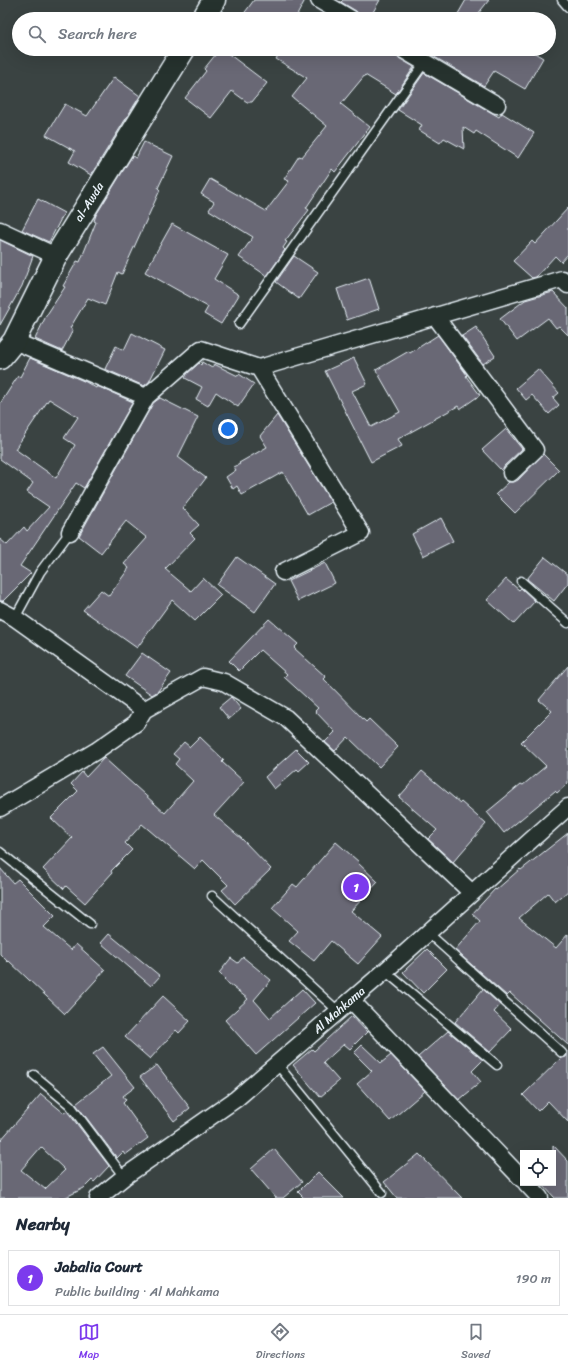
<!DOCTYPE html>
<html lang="en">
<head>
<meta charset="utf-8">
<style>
	body { margin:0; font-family:Sriracha,sans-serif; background:#f2f2f3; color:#1f2937 }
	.controls { position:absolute; right:12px; bottom:12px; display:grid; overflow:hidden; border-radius:0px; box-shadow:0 4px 16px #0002 }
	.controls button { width:36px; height:36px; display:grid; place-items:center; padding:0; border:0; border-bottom:1px solid #e0e1e3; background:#fff; color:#1f2937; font:20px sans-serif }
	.you { position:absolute; left:228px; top:429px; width:14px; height:14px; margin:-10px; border:3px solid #fff; border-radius:50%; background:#1a73e8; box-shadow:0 0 0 6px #1a73e833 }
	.badge { display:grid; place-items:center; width:26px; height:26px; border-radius:50%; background:#7c3aed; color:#fff; font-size:13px; font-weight:700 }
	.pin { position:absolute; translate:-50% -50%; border:2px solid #fff; box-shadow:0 1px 4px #0006 }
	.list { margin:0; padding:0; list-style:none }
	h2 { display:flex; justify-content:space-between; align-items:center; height:52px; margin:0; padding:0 16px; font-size:17px }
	h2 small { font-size:13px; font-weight:400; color:#747a83 }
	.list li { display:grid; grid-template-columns:26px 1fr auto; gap:12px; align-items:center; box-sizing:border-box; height:56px; margin:0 8px 8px; padding:0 8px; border:1px solid #e0e1e3; border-radius:0px }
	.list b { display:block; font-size:15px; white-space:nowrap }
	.list p { margin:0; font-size:13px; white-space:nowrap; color:#747a83 }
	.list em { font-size:13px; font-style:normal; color:#747a83 }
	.icon { flex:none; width:22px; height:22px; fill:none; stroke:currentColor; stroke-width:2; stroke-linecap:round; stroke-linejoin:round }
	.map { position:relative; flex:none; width:568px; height:1198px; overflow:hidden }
	.search { position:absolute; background:#fff; box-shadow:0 4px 16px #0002; left:12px; right:12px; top:12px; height:44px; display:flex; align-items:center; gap:10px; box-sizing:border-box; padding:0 14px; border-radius:22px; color:#747a83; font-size:15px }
	.sheet { height:116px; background:#fff }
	nav { display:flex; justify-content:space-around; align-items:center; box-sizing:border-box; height:56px; border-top:1px solid #e0e1e3; background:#fff; font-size:11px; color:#747a83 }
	nav a { display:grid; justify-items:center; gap:2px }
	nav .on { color:#7c3aed }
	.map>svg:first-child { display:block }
</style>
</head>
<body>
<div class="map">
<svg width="568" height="1198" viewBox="0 0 568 1198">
	<rect width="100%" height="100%" fill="#3a4342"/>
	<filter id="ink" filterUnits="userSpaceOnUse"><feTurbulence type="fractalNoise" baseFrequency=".025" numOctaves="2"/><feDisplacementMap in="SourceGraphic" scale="8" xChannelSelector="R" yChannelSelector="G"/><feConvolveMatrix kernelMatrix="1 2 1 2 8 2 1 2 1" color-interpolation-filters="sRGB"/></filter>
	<g filter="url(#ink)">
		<path fill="#696874" stroke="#e8f1f8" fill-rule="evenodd" d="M254,0h51l-10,19h-55z
			M343,0h37l-11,19h-9l-1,-4 -3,-4 -15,-9z
			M466,0h23l-15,19h-19z
			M220,49h2l45,34 -15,19h-5l-15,-11 -21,27 -26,-20 21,-27 -2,-2z
			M282,49h111l1,4 3,4 17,10 -18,27 -31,-19 -24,29 29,23 -35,45 -3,-3 -26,39 3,2 -24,31 2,1 -4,6 2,2 -18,26 -28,-19 14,-20 -44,-27 5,-8 -13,-8 9,-15 56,32 23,-30 -5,-2 15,-23 3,1 25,-31 -35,-29 15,-19 -31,-19z
			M421,49h107l15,9 -18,31 -31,-18 -10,15z
			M424,73l75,44 3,-4 32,20 -16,25 -42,-27 -2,3 -11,-7 1,22 -20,-11 -4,5 -21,-13 3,-5 -24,-15z
			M114,77l26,19 -49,79 -22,-13 6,-11 -29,-16 19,-31 22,12z
			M144,142l29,14 -15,32 2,2 -38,84 -4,-2 -13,33 -17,-7 -18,30 3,2 -11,21 -27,-12 11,-23 19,-29 -2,-1 14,-25 3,1 16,-40 -2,-1 2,-6 36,-59 4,2z
			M38,199l26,14 -15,29 -27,-12z
			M568,208v46l-7,8 -6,-6 -19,21 -4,1 -19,-17 19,-20 3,3z
			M172,224l56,31 -14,24 25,16 -18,29 -17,-10 4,-7 -63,-35z
			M0,240l33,16 -11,30 -22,39z
			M294,256l24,16 -19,27 -23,-17z
			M369,278l10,31 -32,11 -10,-31z
			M553,292l15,16v27l-9,-9 -3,2 -8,-10 -31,23 -17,-22 25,-19z
			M476,327l19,29 -12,8 -21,-28z
			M132,333l33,17 -16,32 -5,4 -39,-17 11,-23 8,4z
			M438,335l29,40 -1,1 14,19 -20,14 -2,-3 -60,33 4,7 -31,16 -46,-91 29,-13 13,26 -15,7 19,36 29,-15 -24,-42 33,-19 1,2z
			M30,358l56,24 10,6 1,-2 36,16 -49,86 -8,-5 -56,83 11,7 -28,28h-3v-62l7,6 17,-18 3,4 22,-24 -22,-15 6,-9 -33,-24v-55l18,-28 2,1zM49,399l29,18 -14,21 11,7 -19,33 -41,-29z
			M202,362l10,6 2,-4 24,12 1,-2 15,10 -16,23 -22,-15 -8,14 -12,-7 6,-12 -17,-9 2,-4 12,-11 2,2z
			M538,369l21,24 -6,5 6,7 -10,9 -17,-19 -6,5 -10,-12z
			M160,398l38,19 -20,40 28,21 -23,30 16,17 -9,8 5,5 -30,31 26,22 12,-13 18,17 -26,26 -23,-21 -35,48 -54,-38 18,-20 8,6 20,-28 -5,-4 23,-26 -21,-17 -25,32 -22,-17 74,-133z
			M277,415l54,87 -23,13 -25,-43 -41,23 -5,-9 -4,3 -7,-12 10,-7 -2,-3 6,-3 -1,-1 28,-16 -7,-11z
			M506,429l16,20 -18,17 -2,5 -20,-21z
			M543,454l16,16 -44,43 -19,-19 13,-12h5l4,-2z
			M441,518l12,23 -30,15 -11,-22z
			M237,557l38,27 -20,28 -38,-27z
			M545,557l23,18v8l-14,18 -27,-22z
			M325,563l10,20 -37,18 -10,-20z
			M506,579l13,11 2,-2 14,13 -21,23 -27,-24z
			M269,619l29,25 -4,4 32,29 -2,2 42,43 3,-3 29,28 -19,20 -31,-30 -13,14 -10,-9 10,-10 -20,-21 3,-3 -34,-31 3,-3 -27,-24 -21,21 -10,-10z
			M142,653l29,20 -13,18 -6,4 -27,-19z
			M568,666v117l-11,10 -2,-2 -51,42 -17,-21 34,-28 2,1 23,-19 -25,-24 31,-31 -13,-11z
			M231,697l10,12 -12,10 -10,-12z
			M200,737l24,23 -2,2 22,20 -30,33 28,24 29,30 -36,35 -13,-14 6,-5 -25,-25 -8,9 -53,-45 -17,19 7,7 -21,21 1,2 -27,30 -19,-17 -2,3 -21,-20 29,-31 -21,-20 27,-27 -7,-7 11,-12 4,5 18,-19 61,55 28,-32 -18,-17 4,-5 -6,-5 11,-12 6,5z
			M296,749l13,13 -10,9 -2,-2 -23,20 -9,-12z
			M422,771l38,32 1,-1 25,22 -33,38 -25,-23 9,-9 -38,-33z
			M568,833v58l-13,11 -7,-9 -29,25 37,30 12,-14v111l-58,-52 -3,3 -52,-46 25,-29 -8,-7 23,-25 1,1 24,-21 1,1z
			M336,842l23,20 -1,1 20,19 -27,29 31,26 -24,27 -27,-23 -17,20 -25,-20 9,-10 -26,-23 21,-24 4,3z
			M0,868l13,15 5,-4 37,37 -11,11 27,23 5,-6 29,26 -40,44 -56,-53 -1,1 -8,-8z
			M109,934l51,42 -9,10 -50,-43z
			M427,949l20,20 -24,24 -20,-21z
			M243,957l28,23 -17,20 16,18 32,-29 13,14 -59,52 -31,-35 23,-21 -24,-19 1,-1 -6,-6 12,-15 7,5z
			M483,989l17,16 -6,7 18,17 -22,23 -35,-30z
			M163,996l27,25 -11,12 -3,-3 -26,29 -25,-22z
			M352,1016l15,16 -17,17 -6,-5 -21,19 16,18 -19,16 -27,-32 19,-16 2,2z
			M448,1031l35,29 -11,11 9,11 -22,18 -41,-43z
			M362,1045l19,18 10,-8 34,36 -35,30 -33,-37 15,-13 -18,-18z
			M103,1047l32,40 -12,9 3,4 -3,3 25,35 -23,17 -2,-3 -6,6 -41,-54 35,-28 -18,-22z
			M567,1052h1v70l-20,-21 -10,10 -15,-16 38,-37 5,-1z
			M157,1065l33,43 -16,13 -34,-44z
			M41,1094l23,19 3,-2 42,55 -15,16 -2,-2 -8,8 -20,10h-64v-57zM41,1147l24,23 -20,19 -24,-19z
			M553,1145l15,16v37h-13l-14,-15h12z
			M274,1149l28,33 -19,16h-7l-25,-29z
			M419,1154l43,44h-65l-13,-16z
			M318,1172l26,26h-40l-6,-6z"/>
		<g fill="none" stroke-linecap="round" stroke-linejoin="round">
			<g stroke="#e8f1f8" stroke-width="11">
				<path id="lane" d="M562,0l6,7
					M239,324l186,-262
					M521,581l47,42
					M15,618l25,-46 30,-40
					M0,852l90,72
					M212,896l126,115
					M427,932l135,121
					M385,971l112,94
					M277,1064l105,129
					M34,1075l36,30 54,72"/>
			</g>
			<g stroke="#e8f1f8" stroke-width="19">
				<path id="street" d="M319,0l32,19
					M402,49l95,56
					M0,230l56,26
					M435,316l100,134 -24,23
					M14,341l132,56
					M259,368l102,165 -78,39
					M70,532l76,-135 55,-48 58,19 303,-89 6,6
					M0,610l15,8 129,92 -8,13 -40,28 -96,57
					M144,710l59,-33 21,5 62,36 186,175
					M351,1000l172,180
					M526,1183l14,15
					M98,1198l26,-21 112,-78 148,-127 184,-165"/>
			</g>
			<g stroke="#e8f1f8" stroke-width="25">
				<path id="secondary" d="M203,19l11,-19
					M0,358l14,-17 42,-85 128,-207"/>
			</g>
			<use href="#lane" stroke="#26332d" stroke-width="8"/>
			<use href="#street" stroke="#26332d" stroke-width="16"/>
			<use href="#secondary" stroke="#26332d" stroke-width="22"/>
		</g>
	</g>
	<g text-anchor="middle" stroke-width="4" stroke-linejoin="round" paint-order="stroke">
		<g font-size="12" fill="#e8f1f8" stroke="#26332d">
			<text transform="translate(89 202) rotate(-58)" y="4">al-Awda</text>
			<text transform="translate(339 1010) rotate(-41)" y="4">Al Mahkama</text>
		</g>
	</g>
</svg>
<div class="controls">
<button><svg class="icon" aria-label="locate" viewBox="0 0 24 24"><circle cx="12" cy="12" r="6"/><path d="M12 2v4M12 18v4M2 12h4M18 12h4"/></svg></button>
</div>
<div class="you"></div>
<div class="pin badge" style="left:356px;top:887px">1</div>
<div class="search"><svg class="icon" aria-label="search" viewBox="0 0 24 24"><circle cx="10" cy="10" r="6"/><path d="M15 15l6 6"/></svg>Search here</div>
</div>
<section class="sheet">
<h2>Nearby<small></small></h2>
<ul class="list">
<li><span class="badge">1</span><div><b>Jabalia Court</b><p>Public building · Al Mahkama</p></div><em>190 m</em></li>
</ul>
</section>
<nav>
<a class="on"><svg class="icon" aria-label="map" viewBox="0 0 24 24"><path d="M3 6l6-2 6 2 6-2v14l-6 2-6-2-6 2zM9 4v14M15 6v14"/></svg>Map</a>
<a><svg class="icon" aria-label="directions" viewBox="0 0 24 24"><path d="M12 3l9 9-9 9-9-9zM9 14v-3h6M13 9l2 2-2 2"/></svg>Directions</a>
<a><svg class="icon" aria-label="saved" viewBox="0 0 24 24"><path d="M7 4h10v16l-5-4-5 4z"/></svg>Saved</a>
</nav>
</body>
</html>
